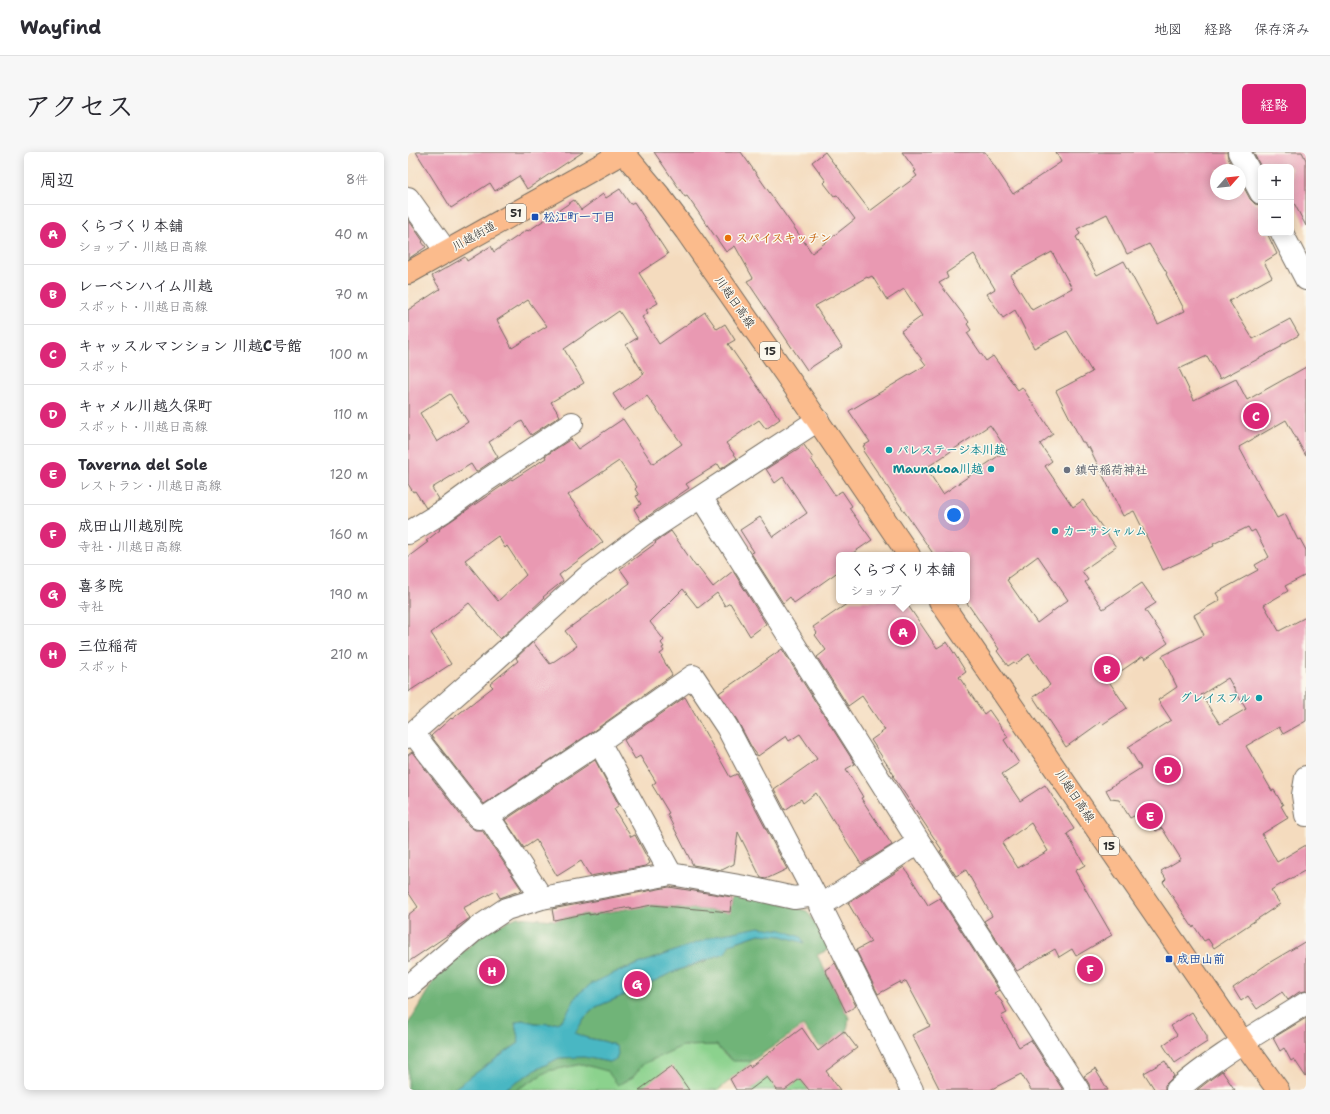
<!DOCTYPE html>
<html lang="ja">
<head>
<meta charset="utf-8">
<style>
	body { margin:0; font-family:"Shantell Sans","Klee One",sans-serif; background:#f7f7f7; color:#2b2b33 }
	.controls { position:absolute; right:12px; top:12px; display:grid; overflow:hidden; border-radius:6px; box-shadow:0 2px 10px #0003 }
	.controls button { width:36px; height:36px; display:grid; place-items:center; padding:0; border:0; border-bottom:1px solid #e1e1e2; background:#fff; color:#2b2b33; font:20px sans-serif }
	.compass { position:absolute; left:802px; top:12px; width:36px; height:36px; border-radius:50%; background:#fff; box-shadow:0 2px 10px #0003; rotate:63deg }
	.you { position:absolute; left:546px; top:363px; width:14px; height:14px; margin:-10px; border:3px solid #fff; border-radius:50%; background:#1a73e8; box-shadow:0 0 0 6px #1a73e833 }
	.badge { display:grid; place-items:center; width:26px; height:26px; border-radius:50%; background:#db2777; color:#fff; font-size:13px; font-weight:700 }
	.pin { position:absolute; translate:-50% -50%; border:2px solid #fff; box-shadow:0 1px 4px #0006 }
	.popup { position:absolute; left:428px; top:400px; width:134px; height:52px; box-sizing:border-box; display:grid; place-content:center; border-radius:6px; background:#fff; filter:drop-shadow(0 1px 3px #0005); font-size:13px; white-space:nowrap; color:#7c7c81 }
	.popup b { font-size:15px; color:#2b2b33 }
	.popup::after { content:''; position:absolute; left:50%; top:100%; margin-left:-8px; border:8px solid transparent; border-top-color:#fff }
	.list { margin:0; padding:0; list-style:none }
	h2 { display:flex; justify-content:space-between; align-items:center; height:52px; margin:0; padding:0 16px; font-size:17px }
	h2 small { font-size:13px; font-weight:400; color:#7c7c81 }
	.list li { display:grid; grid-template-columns:26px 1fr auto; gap:12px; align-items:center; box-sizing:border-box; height:60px; padding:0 16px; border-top:1px solid #e1e1e2 }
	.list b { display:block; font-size:15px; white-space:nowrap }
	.list p { margin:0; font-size:13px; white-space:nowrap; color:#7c7c81 }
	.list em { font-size:13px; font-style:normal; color:#7c7c81 }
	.map { position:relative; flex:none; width:898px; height:938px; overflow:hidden; border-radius:6px }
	header { display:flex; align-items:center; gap:24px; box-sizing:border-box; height:56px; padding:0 20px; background:#fff; border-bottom:1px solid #e1e1e2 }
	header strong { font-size:19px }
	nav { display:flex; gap:22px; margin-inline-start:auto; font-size:14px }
	.intro { display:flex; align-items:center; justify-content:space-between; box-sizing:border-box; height:96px; padding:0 24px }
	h1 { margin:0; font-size:28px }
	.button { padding:10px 18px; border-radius:6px; background:#db2777; color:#fff; font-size:14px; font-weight:700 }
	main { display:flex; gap:24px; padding:0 24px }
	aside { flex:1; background:#fff; border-radius:6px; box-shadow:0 2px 10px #0003 }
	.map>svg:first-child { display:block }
</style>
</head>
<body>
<header>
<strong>Wayfind</strong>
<nav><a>地図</a><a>経路</a><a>保存済み</a></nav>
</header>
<div class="intro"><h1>アクセス</h1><a class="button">経路</a></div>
<main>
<aside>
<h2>周辺<small>8件</small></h2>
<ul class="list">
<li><span class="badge">A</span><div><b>くらづくり本舗</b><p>ショップ · 川越日高線</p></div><em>40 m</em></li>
<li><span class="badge">B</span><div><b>レーベンハイム川越</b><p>スポット · 川越日高線</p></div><em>70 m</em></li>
<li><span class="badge">C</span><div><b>キャッスルマンション 川越C号館</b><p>スポット</p></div><em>100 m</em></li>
<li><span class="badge">D</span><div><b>キャメル川越久保町</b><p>スポット · 川越日高線</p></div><em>110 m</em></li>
<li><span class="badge">E</span><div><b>Taverna del Sole</b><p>レストラン · 川越日高線</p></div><em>120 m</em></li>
<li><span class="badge">F</span><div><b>成田山川越別院</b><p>寺社 · 川越日高線</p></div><em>160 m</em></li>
<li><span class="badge">G</span><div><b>喜多院</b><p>寺社</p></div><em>190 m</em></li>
<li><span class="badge">H</span><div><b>三位稲荷</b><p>スポット</p></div><em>210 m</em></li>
</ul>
</aside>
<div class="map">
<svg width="898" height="938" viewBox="0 0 898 938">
	<rect width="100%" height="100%" fill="#fbf7ec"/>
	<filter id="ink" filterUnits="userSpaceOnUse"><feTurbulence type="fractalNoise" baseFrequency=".025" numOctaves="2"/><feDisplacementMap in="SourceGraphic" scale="8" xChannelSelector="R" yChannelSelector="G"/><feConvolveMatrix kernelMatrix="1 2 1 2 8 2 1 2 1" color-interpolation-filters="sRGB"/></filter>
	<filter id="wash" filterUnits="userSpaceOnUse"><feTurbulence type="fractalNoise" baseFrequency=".012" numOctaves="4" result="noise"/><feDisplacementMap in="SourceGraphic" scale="16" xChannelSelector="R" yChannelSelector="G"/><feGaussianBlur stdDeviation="0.9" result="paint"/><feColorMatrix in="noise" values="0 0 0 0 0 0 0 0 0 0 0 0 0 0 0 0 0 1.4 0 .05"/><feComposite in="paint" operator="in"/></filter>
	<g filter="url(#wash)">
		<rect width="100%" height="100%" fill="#f4dbbe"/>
		<path fill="#8bd28d" stroke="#5b7e5c" d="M309,893c9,16 18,16 35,16l-3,4 -31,25h-202l32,-19 34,-7 51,13 10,-13 39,-18z
			M359,925l10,13h-27z
			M392,927l9,11h-24z"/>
		<path fill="#70b478" stroke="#4e7052" d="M327,741l29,5 43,13 14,21 9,17 -13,6 32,63 -3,19 -14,8 -12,2 -17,-21 -51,35h-19l-13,-11 -3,-5 -35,1 -39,18 -10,13 -15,8 -11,-14 -25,-7 -34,7 -32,19h-13l34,-21 22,-11 25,-1 25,5 8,-15c-13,-9 -29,-6 -42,-14l10,-16 11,-10 38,-16 39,-19 33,-11 24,-17 29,-10 23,2 22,6 -45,-15 -99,29 -46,17 -37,22 -12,22 -6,5 -8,2 -16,-1 -13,-3 -7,3 4,20 -29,20 -38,27h-44v-67l2,-2 24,-41 11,-13 42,-36 30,-14 37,3 31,-6 4,1 63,-10 78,7 2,-15z"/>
		<path fill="#49b7c3" stroke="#3a7177" d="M351,775l23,3 19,7 3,6 -22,-7 -23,-2 -29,10 -5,9 -52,19 -39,19 -38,16 -11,10 -10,16c12,8 29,5 42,14l1,6 -2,7 -7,2 -25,-5 -25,1 -22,11 -34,21h-51l38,-27 29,-20 -4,-20 7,-3 13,3 16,1 8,-2 6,-5 12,-22 14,-11 23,-11 104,-38z"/>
		<g id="blocks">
			<path fill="#e999b2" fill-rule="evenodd" d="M8,0h167l-56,37 -8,-13 -24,15 -5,-8 -39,25z
				M246,0h87l71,101 43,-34 -18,-24 -3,1 -10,-13 2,-2 -14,-19 13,-10 45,59 47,-35 -3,-4 2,-1 -14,-19h83l28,42 48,-32 -5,-10h171l1,6 6,12h-18v24h24v-14l10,19 5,5 6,1v15h-1l1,13h6l10,21 -13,8 8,15 -43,24 24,38 37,-20 9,16 -18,10v2l-61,32 -13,-23 -28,13 15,31 42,-21 11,21 59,-33v89l-20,-36 -47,27 38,71 8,-4 13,26 2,-1 6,11v25l-21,11 3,5 -24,14 15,26 27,-14v104l-23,13 -4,-7 -33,19 26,45 2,-1 9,15 -2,1 7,12 -26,16 15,28 29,-17v25l-35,20 9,14 -66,44 -6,-9 -4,2 -10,-15 -1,2 -30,-46 3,-3 -5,-8 20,-12 -19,-31 -6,3 -4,-5 -5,3 -9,-15 -8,4 -11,-18 -8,-1 -5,-9 35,-22 -13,-21 43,-27 -13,-20 19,-13 -15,-31 42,-21 -10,-20 26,-15 -4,-7 42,-23 -3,-5 14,-8 -14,-27 -4,2 -3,-5 -35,17 1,2 -51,24 -29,-59 -11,5 -34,-69 -2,1 -3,-6h-2l-26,-51 36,-19 -25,-41 -33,17 -19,-38 -12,8 -16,-24 8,-5 -21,-35 -28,19 2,5 -9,5 30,39 -2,2 4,6 -4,3 19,28 7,-5 25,34 4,-3 31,47 -13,10 12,17 -7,5 28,41 10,-7 33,47 -34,24 6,9 -3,2 18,27 39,-26 14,20 -11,7 23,33 -23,16 -2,-3 -35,24 19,28 -24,16 -2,-2 -35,25 -33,-50 17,-12 -21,-31 -14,10 -1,-2 -6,4 -11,-15 2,-2 -32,-46v-48h-33l-71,-104 2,-2 -2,-3 7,-4 -21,-31 77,-46 -25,-34 21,-15 -18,-27 -17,11 -15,-24 -4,2 -1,-1 -52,29 27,41 -35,23 -60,-89 6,-3 -18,-32 -9,6 -39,-56 -2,1zM699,62l20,40 22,-10 18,29 -1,1 19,37 -27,13 -34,-63 -27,14 -21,-38 4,-3 -3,-5zM644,100l20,36 -40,22 -22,-35zM582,273l17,25 -64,44 -17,-26zM630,404l30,44 -31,23 -30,-43 2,-1 -1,-1zM820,526l18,31 -26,15 -19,-29z
				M845,0h49l4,8v66l-12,-23 -3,1v-37h-30z
				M212,37l10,15 4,-2 34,52 -29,19 19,30 -12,7 2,3 -6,4 17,27 46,-32 12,17 8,-5 10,16 -7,4 52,75 -14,10 -7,-9 -33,23 11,15 -16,11 -3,-5 -32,20 3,4 -48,33 -7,-12 7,-5 -5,-8 3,-1 -4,-6 2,-2 -18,-26 -51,34 35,47 -44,33 4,6 -20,16 1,1 -44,41 -31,-36 -38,30 20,31 -43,28v-135l20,-15 -2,-1 14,-11 -1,-1 73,-50v1l34,-22 -1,-2 26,-17 7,10 45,-30 30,45 29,-20 -35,-48 -23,15 -11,-17 31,-20 -18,-29 11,-7 -18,-27 -55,38 20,34 -33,19 9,14 -29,19 -9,-14 -33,21 9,15 -22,15 -5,-8 -39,24 7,11 -13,9 -11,-17 -2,1 -5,-8v-174l32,-21 -8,-13 33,-19 2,4 24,-15 3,6 33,-22 1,1 46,-31 7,10 22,-16 3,4zM120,148l19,26 -35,22 -15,-28zM42,242l18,28 -31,20 -17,-29zM90,384l7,12 2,-2 19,29 -28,26 -33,-41z
				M0,67l15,22 -1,1 4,5 -18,12z
				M396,293l9,13 -2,1 24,36 7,-4 10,15 -3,2 23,32 -22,15h-11v16l-45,32 -4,-6 -7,6 -32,-50 3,-1 -14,-22 20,-13 13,20 34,-24 -24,-36 -8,6 -9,-14z
				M263,379l25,36 1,-1 16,21 20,-16 33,53 -16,12 -20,-33 -5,3 -8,-13 -19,15 -15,-19 -33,33 14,18 -3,3 3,4 -2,1 2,3 -4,3 12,21 -80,57 -108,72 -53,-68 20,-18 1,1 41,-32 -3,-3 28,-23 -2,-3 17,-16 17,22 27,-18 -12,-15 65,-48 -10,-14 36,-26 -1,-1z
				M443,449h54l32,47 10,-6 19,30 -7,5 25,37 5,-4 19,27 -4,3 15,23 -17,11 18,27 25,-16 29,44 -7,5 18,31 -10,6 37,64 -36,21 -4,-7 -13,8 -4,-8 -38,22 -33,-50 8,-5 -26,-46 -10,6 -16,-25 2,-1 -49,-74 1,-1 -23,-35 14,-10 -23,-34 -14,10 -31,-49 9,-7 -11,-15 2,-2 -4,-6zM623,671l17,28 -30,17 -16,-25z
				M374,497l73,115 -9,5 17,28 -2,1 31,47 -31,19 -45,-71 -13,10 -2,-4 -16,11 -11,-21 43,-30 -17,-25 -11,7 -3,-5 -28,20 -6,-8 -15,-28 -18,-27z
				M277,545l45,80 7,-3 50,95 -21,10 -5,-1 -23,-46 -4,32 -12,6 -29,-5 -26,-51 2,-1 -17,-28 4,-3 -16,-26 -5,3 -11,-19z
				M4,600l57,74 6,4h7l40,60 -22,8 -4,-7 -33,17 7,10 -13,9v2l-49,33v-47l10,-8 -10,-15v-137z
				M187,608l24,45 -5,4 17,28 4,-2 15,28 -4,3 -56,10 -9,-15 -24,15 -21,-36 -12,8 -19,-28z
				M496,715l24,38 12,-7 59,92 -5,3 8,9 5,11 -6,3 18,31 12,-7 32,50h-32l-10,-16 -31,16h-50l-28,-55 18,-9 -24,-45 -5,3 -1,-2 -22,12 -22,-44 15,-8 -23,-39z
				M261,735l63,10 -2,15 -78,-7 -21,4 -1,-2 -41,8v-2l-35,7 -2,-11z
				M898,789v50l-7,1 -11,8 -6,-8 -25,17 -9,-13 -7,5 -8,-13 34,-24z
				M427,811l21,43 -10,6 -21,-42z
				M784,860l15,24v6l-32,21 -12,-18 14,-10 -6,-9z
				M898,866v59l-12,-18 -3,2 -7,-13 -4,3 -7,-13z
				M394,876l16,23 26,-20 13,17 -31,23 14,19h-31l-9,-11 -15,11h-8l-10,-13 -17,13h-14l-6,-11 19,-14 1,2z
				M757,909l9,15 -9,9v5h-10l-11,-17z
				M264,914l17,24h-50z
				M687,917l13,21h-18l-1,-6 -5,-8z
				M814,919l13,19h-38l18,-14z"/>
		</g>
	</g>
	<g filter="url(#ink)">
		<use href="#blocks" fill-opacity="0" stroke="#71695e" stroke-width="1"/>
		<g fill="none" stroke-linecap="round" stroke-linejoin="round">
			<g stroke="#71695e" stroke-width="24">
				<path id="minor" d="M831,0l22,41
					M0,46l38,53
					M874,81l24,46
					M293,345l218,345 159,248
					M0,381l36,-22 34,-25 94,-63
					M5,581l66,85 9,-2 111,-74 94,-66 34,51 88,168
					M0,585l66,-58 113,-102 57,-43 174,-114
					M191,590l72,132
					M898,625l-3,18 3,20
					M80,664l54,82
					M412,754l99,-64
					M0,835l68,-58 30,-20 36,-11 129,-24 74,13 49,11 21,-3 97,195
					M769,938c39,-34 85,-59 129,-87"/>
			</g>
			<g stroke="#71695e" stroke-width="24">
				<path id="major" d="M215,0l36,43 27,36 121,174 102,150
					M0,121l216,-121
					M532,449l303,441 35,48"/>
			</g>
			<use href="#minor" stroke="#fff" stroke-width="22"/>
			<use href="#major" stroke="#fbbb8c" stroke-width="22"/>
		</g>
	</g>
	<g fill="#1a4fb4" stroke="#fbf7ec" stroke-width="1.5">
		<rect x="123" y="61" width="8" height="8" rx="2"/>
		<rect x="757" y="803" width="8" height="8" rx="2"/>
	</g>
	<circle fill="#e8710a" stroke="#fbf7ec" stroke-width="1.5" cx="320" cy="86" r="4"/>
	<g fill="#0f9aa8" stroke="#fbf7ec" stroke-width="1.5">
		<circle cx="481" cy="298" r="4"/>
		<circle cx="583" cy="317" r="4"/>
		<circle cx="647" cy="379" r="4"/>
		<circle cx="851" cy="546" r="4"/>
	</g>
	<circle fill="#6b7280" stroke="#fbf7ec" stroke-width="1.5" cx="659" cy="318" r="4"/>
	<g text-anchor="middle" stroke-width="3" stroke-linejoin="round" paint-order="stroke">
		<g fill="#fbf7ec" stroke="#696865" stroke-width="1">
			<rect x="98" y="52" width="20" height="18" rx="3"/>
			<rect x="352" y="190" width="20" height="18" rx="3"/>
			<rect x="691" y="685" width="20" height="18" rx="3"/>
		</g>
		<g font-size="11" font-weight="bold" fill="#2b2b2b">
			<text x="108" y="65">51</text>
			<text x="362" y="203">15</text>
			<text x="701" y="698">15</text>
		</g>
		<g font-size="12" font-weight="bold" fill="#164399" stroke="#fbf7ec" text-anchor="start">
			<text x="135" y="69">松江町一丁目</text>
			<text x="769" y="811">成田山前</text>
		</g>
		<g font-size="12" fill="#2b2b2b" stroke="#fbf7ec">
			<text transform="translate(66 84) rotate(-29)" y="4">川越街道</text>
			<text transform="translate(327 150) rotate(55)" y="4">川越日高線</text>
			<text transform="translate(667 644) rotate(56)" y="4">川越日高線</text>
		</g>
		<g font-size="12" font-weight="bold" fill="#c56008" stroke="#fbf7ec" text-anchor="start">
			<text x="328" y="90">スパイスキッチン</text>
		</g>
		<g font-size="12" font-weight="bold" fill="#0d838f" stroke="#fbf7ec" text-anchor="start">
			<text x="489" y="302">パレステージ本川越</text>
			<text x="575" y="321" text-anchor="end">MaunaLoa川越</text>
			<text x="655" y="383">カーサシャルム</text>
			<text x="843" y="550" text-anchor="end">グレイスフル</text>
		</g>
		<g font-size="12" font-weight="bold" fill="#5b616d" stroke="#fbf7ec" text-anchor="start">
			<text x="667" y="322">鎮守稲荷神社</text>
		</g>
	</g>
</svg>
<div class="controls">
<button>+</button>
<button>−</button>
</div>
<svg class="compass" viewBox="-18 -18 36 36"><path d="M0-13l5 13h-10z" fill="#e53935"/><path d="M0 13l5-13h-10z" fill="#7c7c81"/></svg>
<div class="you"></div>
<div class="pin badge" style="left:495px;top:480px">A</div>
<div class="popup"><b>くらづくり本舗</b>ショップ</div>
<div class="pin badge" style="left:699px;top:517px">B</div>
<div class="pin badge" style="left:848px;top:264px">C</div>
<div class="pin badge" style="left:760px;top:618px">D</div>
<div class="pin badge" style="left:742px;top:664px">E</div>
<div class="pin badge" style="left:682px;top:817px">F</div>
<div class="pin badge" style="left:229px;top:832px">G</div>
<div class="pin badge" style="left:84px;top:819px">H</div>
</div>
</main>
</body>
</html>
